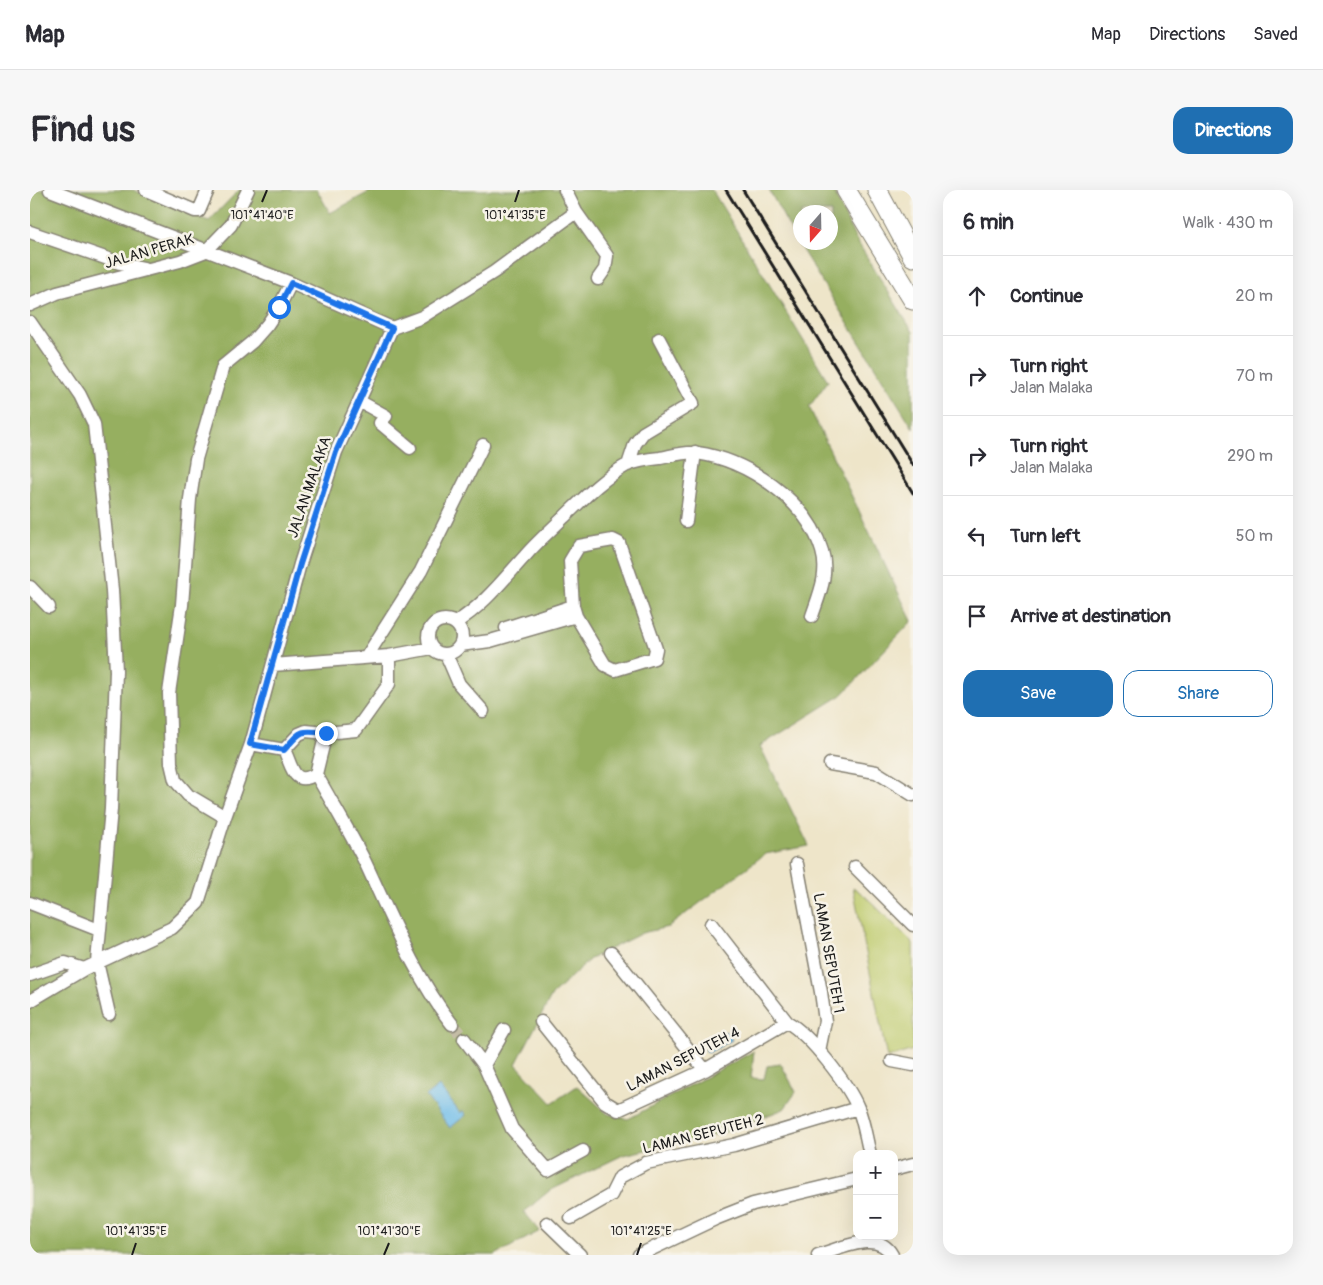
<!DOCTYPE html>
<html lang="en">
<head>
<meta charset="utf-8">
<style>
	body { margin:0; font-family:Pangolin,sans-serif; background:#f7f7f7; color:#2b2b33 }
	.controls { position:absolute; right:15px; bottom:15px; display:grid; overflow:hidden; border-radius:10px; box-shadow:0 5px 20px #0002 }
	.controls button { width:45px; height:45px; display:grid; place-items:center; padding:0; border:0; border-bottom:1px solid #e1e1e2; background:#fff; color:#2b2b33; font:25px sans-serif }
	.compass { position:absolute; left:763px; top:15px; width:45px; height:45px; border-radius:50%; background:#fff; box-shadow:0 5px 20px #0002; rotate:200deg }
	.stop { position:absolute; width:15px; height:15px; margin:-11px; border:4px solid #1a73e8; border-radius:50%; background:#fff }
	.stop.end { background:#1a73e8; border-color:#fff; box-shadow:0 1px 5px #0008 }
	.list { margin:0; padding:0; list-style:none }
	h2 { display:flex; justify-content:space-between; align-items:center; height:65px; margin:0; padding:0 20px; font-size:21px }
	h2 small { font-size:16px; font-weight:400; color:#7c7c81 }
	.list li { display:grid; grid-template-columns:32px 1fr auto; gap:15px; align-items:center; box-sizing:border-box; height:80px; padding:0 20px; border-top:1px solid #e1e1e2 }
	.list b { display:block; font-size:19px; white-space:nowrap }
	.list p { margin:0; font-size:16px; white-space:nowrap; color:#7c7c81 }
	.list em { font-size:16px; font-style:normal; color:#7c7c81 }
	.actions { display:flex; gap:10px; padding:15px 20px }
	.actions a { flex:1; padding:11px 0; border:1px solid #1f6fb2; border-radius:15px; text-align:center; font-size:18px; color:#1f6fb2 }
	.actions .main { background:#1f6fb2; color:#fff }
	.icon { flex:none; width:28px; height:28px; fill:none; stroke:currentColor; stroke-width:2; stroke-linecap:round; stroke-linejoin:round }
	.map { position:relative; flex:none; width:883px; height:1065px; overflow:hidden; border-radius:15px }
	header { display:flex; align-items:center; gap:30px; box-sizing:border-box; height:70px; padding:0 25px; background:#fff; border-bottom:1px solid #e1e1e2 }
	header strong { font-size:24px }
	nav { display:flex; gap:28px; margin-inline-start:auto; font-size:18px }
	.intro { display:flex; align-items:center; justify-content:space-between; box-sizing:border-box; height:120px; padding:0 30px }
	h1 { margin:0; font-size:35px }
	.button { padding:12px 22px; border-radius:15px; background:#1f6fb2; color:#fff; font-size:18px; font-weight:700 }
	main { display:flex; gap:30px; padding:0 30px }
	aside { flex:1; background:#fff; border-radius:15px; box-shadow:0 5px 20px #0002 }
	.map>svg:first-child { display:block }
</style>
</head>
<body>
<header>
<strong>Map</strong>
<nav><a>Map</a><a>Directions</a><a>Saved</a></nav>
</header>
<div class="intro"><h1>Find us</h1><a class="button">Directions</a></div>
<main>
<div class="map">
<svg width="883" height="1065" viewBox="0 0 883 1065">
	<rect width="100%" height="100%" fill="#f7f3e8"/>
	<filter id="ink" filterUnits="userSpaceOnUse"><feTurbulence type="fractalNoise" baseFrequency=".02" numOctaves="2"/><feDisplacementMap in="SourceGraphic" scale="10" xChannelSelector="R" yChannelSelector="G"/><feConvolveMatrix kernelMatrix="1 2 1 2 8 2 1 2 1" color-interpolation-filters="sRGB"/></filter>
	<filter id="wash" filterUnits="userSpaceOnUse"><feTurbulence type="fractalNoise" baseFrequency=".0096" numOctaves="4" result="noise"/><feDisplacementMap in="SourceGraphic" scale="20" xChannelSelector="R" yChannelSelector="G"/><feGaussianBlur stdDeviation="1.12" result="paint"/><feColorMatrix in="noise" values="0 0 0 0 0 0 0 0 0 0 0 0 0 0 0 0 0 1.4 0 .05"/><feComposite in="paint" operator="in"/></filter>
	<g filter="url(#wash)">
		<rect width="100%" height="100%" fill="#eee5c9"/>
		<path fill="#becb6d" stroke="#6d7444" d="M823,697l12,9 48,47v107l-26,8z"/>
		<path fill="#96af60" stroke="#59663e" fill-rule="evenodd" d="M0,0h103l76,31 30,-31h78l13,23 43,-23h339l116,191 -19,26 103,214 -70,74 -82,51 49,100 -44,8 -97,73 -26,6 -52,26 -38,36 -36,69 36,39 25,-17 31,28 20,5 126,-68 -3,27 13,1 3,-13 14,-2 15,28 -12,17 -65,25 -96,21 -74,36 -25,21 16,19 -45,24h-465z
			M739,0h64l21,46 59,96v96l-114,-183zM801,22v30h-30v-30z"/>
		<path fill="#70bdea" stroke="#466c83" d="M696,841l6,9 -24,13 -3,-4z
			M409,896l21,27 3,-2 3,4 -16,13 -24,-32z"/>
	</g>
	<g filter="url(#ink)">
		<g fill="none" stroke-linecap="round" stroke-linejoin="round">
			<path stroke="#c4bda6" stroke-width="12" stroke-dasharray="12 6" stroke-linecap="butt" d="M422,834l12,15"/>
			<g stroke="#858072" stroke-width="15">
				<path id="minor" d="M116,0l49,21h4l9,-21
					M535,0l11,22 31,44 -2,13 -7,10
					M0,42l90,31 24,5
					M0,115l27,-12 123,-32 26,-10 25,-26 17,-35
					M0,132l50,73 14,29 18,166 4,81 -5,138 -14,153 12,52
					M362,138l30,-11 72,-45 82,-60
					M329,211l27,15 -6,7 30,25
					M598,275l7,-21 8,-11 50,-30 -34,-64
					M656,331l9,-69
					M583,350l6,3 37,106 -2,9 -39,12 -10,-5 -29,-49 -3,-10 -3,-45 9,-15z
					M0,397l19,20
					M398 447a17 17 0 1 1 34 0a17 17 0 1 1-34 0Z
					M425,433c28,-17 48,-43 70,-67 12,-14 25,-25 38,-38 20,-19 39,-39 64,-53 9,-4 23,-6 33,-7 11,-2 26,-7 37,-5 50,7 110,47 125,98 7,23 -3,44 -10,65
					M476,438l67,-22
					M430,455l30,-4 86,-25
					M416,464l13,30 24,27
					M337,466l54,-85 62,-126
					M243,475l116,-9 43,-8
					M296,543l-10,41c-24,14 -24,-10 -32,-24l15,-16 7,-3 20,2 30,-3 33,-46v-28
					M221,554l33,6
					M800,574l46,8 37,23
					M286,584c16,29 34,58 49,88 25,53 50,115 87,162
					M195,627l-37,-22 -13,-15 -4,-17 -2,-70 13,-88 8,-106 6,-40 27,-93 29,-24 15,-17 12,-18 12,-24
					M767,674l24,128 4,29 -6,30
					M825,677l58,58
					M0,713l69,27
					M681,734l76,98c23,13 61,62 71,86 6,14 8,31 12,46
					M581,763l94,117
					M0,785l35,-12 19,6
					M0,811l54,-32 88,-41 26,-25 27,-86 26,-73 49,-180 36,-112 56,-124 -101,-45 -241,-93
					M511,832l64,80 13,8 87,-40 82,-48
					M434,849l20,26 28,64 36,41 35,-19
					M862,871l21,4
					M454,875l20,-35
					M864,979l19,-5
					M541,1028l40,-23 9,-18 26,-14 88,-18 124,-37
					M517,1033l33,32
					M609,1065l76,-36 38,-15 104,-25
					M788,1065c23,-6 60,-26 74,0"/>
			</g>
			<g stroke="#858072" stroke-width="21">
				<path id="highway" d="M816,0l67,110
					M847,0l36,67"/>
			</g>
			<use href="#minor" stroke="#fff" stroke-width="12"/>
			<use href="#highway" stroke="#fff" stroke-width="19"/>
			<path stroke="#1c1c1c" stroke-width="3" d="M696,0l187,303
				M713,0l170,275"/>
		</g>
	</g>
	<g fill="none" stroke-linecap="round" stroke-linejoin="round" filter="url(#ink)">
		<path stroke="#1a73e8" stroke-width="6" d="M249,117l12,-24 101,45 -56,124 -36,112 -50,180 34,6c18,-20 15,-20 42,-17"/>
	</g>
	<path fill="none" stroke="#1c1c1c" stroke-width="2" d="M232,12l5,-12M485,12l4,-12M102,1065l4,-12M354,1065l5,-12M607,1065l4,-12"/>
	<g text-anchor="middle" stroke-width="5" stroke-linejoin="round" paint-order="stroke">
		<g font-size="15" fill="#1c1c1c" stroke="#f7f3e8">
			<text transform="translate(119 61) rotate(-16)" y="5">JALAN PERAK</text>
			<text transform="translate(279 297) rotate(-71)" y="5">JALAN MALAKA</text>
			<text transform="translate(799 763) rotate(80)" y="5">LAMAN SEPUTEH 1</text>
			<text transform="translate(653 869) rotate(-27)" y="5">LAMAN SEPUTEH 4</text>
			<text transform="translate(673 944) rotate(-14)" y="5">LAMAN SEPUTEH 2</text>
		</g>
	</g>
	<g font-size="12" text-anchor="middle" fill="#1c1c1c" stroke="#f7f3e8" stroke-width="5" stroke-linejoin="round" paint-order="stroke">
		<text x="232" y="29">101°41'40"E</text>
		<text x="485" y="29">101°41'35"E</text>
		<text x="106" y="1045">101°41'35"E</text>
		<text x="359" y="1045">101°41'30"E</text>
		<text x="611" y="1045">101°41'25"E</text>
	</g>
</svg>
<div class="controls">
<button>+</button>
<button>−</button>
</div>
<svg class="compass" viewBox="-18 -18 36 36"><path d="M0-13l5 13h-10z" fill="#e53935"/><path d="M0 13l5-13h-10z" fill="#7c7c81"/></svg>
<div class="stop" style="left:249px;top:117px"></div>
<div class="stop end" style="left:296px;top:543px"></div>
</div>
<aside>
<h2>6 min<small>Walk · 430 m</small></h2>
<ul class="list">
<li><svg class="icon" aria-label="ahead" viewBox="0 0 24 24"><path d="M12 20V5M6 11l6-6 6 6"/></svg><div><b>Continue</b></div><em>20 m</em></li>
<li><svg class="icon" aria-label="right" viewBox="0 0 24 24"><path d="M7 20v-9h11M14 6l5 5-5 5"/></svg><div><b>Turn right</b><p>Jalan Malaka</p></div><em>70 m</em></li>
<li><svg class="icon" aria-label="right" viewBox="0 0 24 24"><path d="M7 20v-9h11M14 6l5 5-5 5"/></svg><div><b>Turn right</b><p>Jalan Malaka</p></div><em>290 m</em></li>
<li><svg class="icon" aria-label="left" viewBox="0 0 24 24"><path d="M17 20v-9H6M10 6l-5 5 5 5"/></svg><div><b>Turn left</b></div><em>50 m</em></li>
<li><svg class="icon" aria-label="arrive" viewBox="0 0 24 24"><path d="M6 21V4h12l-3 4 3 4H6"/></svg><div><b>Arrive at destination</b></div></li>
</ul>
<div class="actions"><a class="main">Save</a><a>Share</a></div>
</aside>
</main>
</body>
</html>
